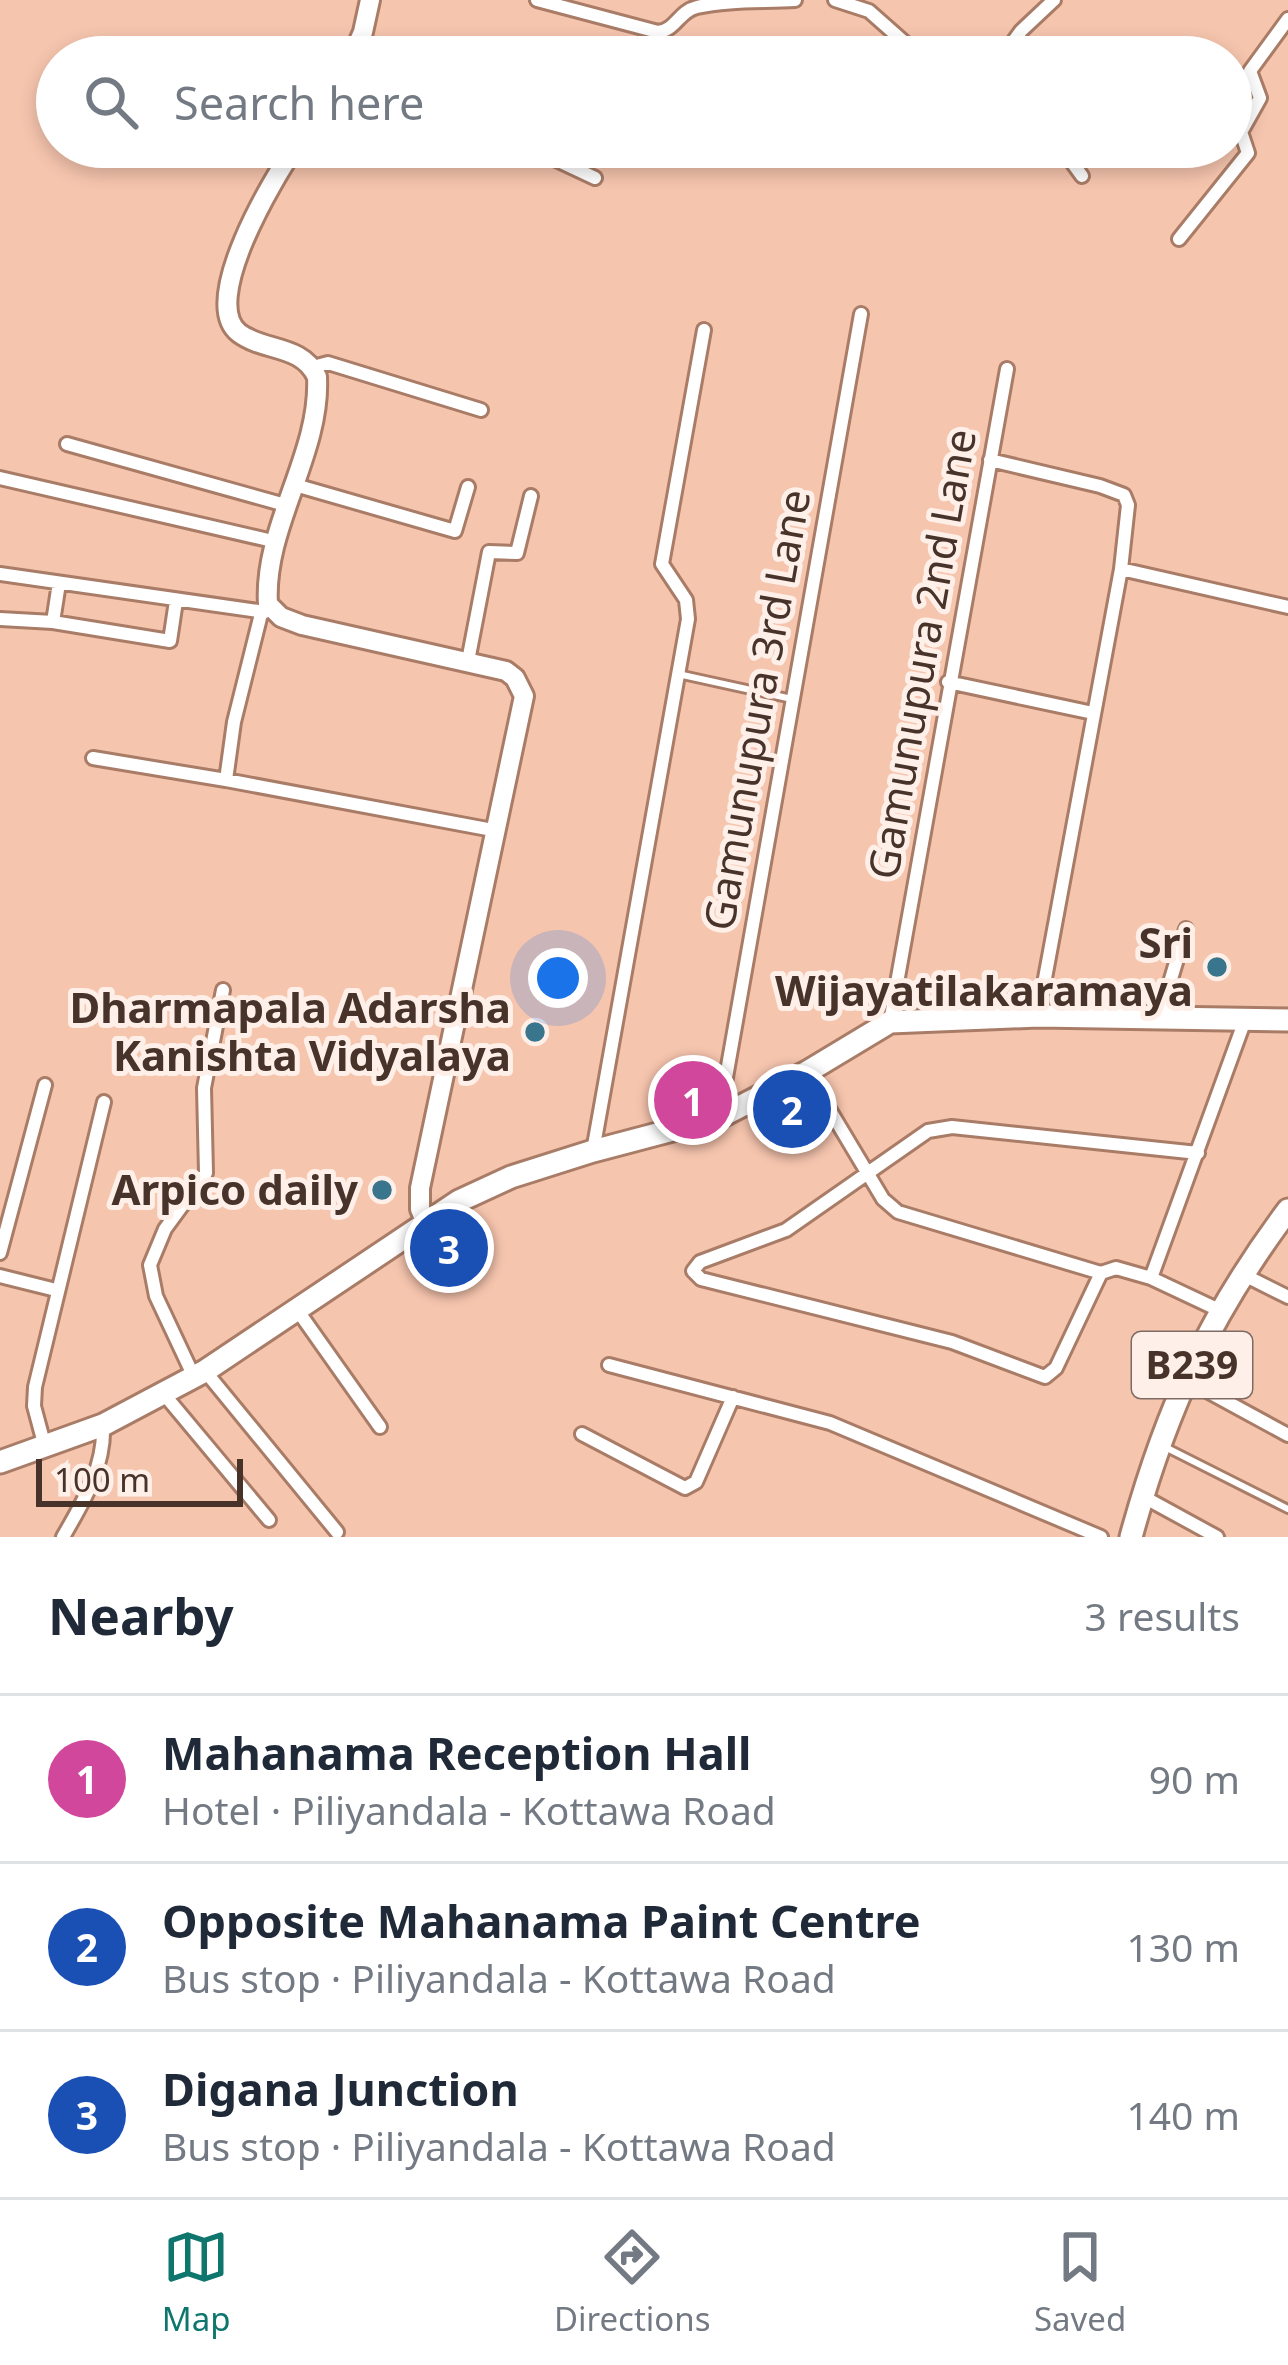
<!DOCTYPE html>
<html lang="en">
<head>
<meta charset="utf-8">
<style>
	body { margin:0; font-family:"Noto Sans",sans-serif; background:#f6f6f7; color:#1f2937 }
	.scale { position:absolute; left:36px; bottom:30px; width:207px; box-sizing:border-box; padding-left:12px; border:6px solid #47332a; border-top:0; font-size:33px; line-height:42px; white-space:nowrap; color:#47332a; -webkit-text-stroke:9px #feefe8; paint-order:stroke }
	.you { position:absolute; left:558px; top:978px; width:42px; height:42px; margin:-30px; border:9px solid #fff; border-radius:50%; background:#1a73e8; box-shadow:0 0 0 18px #1a73e833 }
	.badge { display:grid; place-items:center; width:78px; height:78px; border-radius:50%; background:#0f766e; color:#fff; font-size:39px; font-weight:700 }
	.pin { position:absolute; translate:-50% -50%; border:6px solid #fff; box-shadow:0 3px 12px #0006 }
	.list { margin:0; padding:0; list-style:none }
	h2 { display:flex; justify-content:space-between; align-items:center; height:156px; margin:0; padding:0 48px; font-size:51px }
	h2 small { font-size:39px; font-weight:400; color:#747a83 }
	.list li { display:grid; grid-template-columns:78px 1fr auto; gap:36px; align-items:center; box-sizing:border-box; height:168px; padding:0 48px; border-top:3px solid #e0e1e3 }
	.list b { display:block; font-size:45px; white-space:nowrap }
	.list p { margin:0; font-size:39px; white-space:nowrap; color:#747a83 }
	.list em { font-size:39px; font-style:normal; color:#747a83 }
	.icon { flex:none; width:66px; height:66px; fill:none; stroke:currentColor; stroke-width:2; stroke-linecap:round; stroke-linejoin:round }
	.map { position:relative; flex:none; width:1288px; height:1537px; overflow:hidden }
	.search { position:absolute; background:#fff; box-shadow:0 6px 18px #0003; left:36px; right:36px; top:36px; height:132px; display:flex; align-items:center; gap:30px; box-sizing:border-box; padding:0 42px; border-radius:66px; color:#747a83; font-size:45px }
	.sheet { height:660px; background:#fff }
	nav { display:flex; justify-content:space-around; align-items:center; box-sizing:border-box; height:168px; border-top:3px solid #e0e1e3; background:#fff; font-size:33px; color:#747a83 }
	nav a { display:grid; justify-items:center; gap:6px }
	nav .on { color:#0f766e }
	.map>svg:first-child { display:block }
</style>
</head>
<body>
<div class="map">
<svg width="1288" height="1537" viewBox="0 0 1288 1537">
	<rect width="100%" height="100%" fill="#f6c5ae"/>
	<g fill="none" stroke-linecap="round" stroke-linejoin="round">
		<g stroke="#a97c67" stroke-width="12">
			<path id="lane" d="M678,674l114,25
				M1167,1448l121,61"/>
		</g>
		<g stroke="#a97c67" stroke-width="18">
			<path id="street" d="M537,0l121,32c18,-2 21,-21 39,-25 30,-7 66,-5 98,-7
				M835,0l34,11 52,46
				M1002,57l19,-26 33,-31
				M529,147l66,31
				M1061,147l21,29
				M1179,239l69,-86 -7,-21 19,-34 -10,-27 38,-52
				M313,367l15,-4 153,47
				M67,444l222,62
				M990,460l110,26 24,9 4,10 -7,64
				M0,478l277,64
				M295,485l160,46 13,-44
				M0,574l265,38
				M59,583l-6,39 117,19 6,-40
				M0,619l53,3
				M468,661l21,-109 28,1 14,-57
				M948,682l145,31
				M93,758l133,22 8,-58 27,-108
				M226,780l272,51
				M1038,1016l83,-447 167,38
				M1159,1019l27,-90
				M890,1022l117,-653
				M807,1072l76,127 15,13 203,61
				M719,1117l142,-803
				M593,1151l95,-532 -2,-19 -24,-36 42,-234
				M0,1253l45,-168
				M1242,1274l46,23
				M0,1276l56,14
				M1151,1278l-35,-10 -15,5 -45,95 -11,9 -93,-35 -251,-63 -8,-8 7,-9 86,-32 142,-99 24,-4 246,26
				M1219,1310l-68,-32 94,-258
				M298,1311l82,116
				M609,1365l221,58 271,114
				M205,1371l132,161
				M194,1377l-38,-81 -6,-31 15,-36 41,-56 -2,-85 19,-98
				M1185,1379l103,56
				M163,1393l106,127
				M582,1434l103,54 11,-6 37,-85
				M45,1447l-11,-41 1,-19 69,-285
				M1142,1496l75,41
				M63,1537c20,-35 42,-70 40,-112"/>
		</g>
		<g stroke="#a97c67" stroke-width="24">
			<path id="secondary" d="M352,57l11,-25 7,-32
				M295,147c-22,32 -96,155 -56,186 25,19 63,11 78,44 4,77 -54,150 -49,227l13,13 21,8 204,46 9,7 9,18 -104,492v21l5,12"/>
		</g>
		<g stroke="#a97c67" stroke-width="27">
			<path id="primary" d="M0,1462l103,-37 102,-54 254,-170 52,-24 82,-26 125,-33 89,-46 83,-50 148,-6 250,4
				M1131,1537c35,-128 78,-221 157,-327"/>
		</g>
		<use href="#lane" stroke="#fff" stroke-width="6"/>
		<use href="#street" stroke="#fff" stroke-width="12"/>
		<use href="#secondary" stroke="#fff" stroke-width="18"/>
		<use href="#primary" stroke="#fff" stroke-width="21"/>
	</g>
	<g fill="#39758c" stroke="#feefe8" stroke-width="4.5">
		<circle cx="1217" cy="967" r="12"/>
		<circle cx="535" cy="1032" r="12"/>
		<circle cx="382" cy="1190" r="12"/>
	</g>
	<g text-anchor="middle" stroke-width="10" stroke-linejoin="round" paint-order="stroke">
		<rect fill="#feefe8" stroke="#7e6b63" stroke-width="3" x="1132" y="1332" width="120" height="66" rx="9"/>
		<g font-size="39" font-weight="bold" fill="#47332a">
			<text x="1192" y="1379">B239</text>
		</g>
		<g font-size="42" fill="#47332a" stroke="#feefe8">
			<text transform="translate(922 654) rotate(-80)" y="15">Gamunupura 2nd Lane</text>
			<text transform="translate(757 710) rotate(-80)" y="15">Gamunupura 3rd Lane</text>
		</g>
		<g font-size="42" font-weight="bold" fill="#47332a" stroke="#feefe8" text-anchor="end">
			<text x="1193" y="958">Sri<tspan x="1193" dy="48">Wijayatilakaramaya</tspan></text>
			<text x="511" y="1023">Dharmapala Adarsha<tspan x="511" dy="48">Kanishta Vidyalaya</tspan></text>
			<text x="358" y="1205">Arpico daily</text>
		</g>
	</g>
</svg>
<div class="scale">100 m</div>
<div class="you"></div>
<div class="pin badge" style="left:693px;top:1100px;background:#d1479c">1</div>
<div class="pin badge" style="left:792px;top:1109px;background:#1a4fb4">2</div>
<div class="pin badge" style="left:449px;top:1248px;background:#1a4fb4">3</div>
<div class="search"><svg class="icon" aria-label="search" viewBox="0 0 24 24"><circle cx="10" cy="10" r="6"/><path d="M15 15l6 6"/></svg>Search here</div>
</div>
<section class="sheet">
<h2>Nearby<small>3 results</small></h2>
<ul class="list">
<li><span class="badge" style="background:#d1479c">1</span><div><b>Mahanama Reception Hall</b><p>Hotel · Piliyandala - Kottawa Road</p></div><em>90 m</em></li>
<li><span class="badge" style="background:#1a4fb4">2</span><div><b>Opposite Mahanama Paint Centre</b><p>Bus stop · Piliyandala - Kottawa Road</p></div><em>130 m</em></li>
<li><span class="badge" style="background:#1a4fb4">3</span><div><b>Digana Junction</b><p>Bus stop · Piliyandala - Kottawa Road</p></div><em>140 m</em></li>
</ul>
</section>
<nav>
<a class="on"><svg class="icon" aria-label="map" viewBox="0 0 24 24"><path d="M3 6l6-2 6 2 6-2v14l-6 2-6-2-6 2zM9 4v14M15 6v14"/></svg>Map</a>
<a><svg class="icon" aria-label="directions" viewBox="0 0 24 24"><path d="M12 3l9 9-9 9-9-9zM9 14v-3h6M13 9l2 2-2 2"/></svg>Directions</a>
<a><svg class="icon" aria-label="saved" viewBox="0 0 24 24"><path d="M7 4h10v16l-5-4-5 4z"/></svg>Saved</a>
</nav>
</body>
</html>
